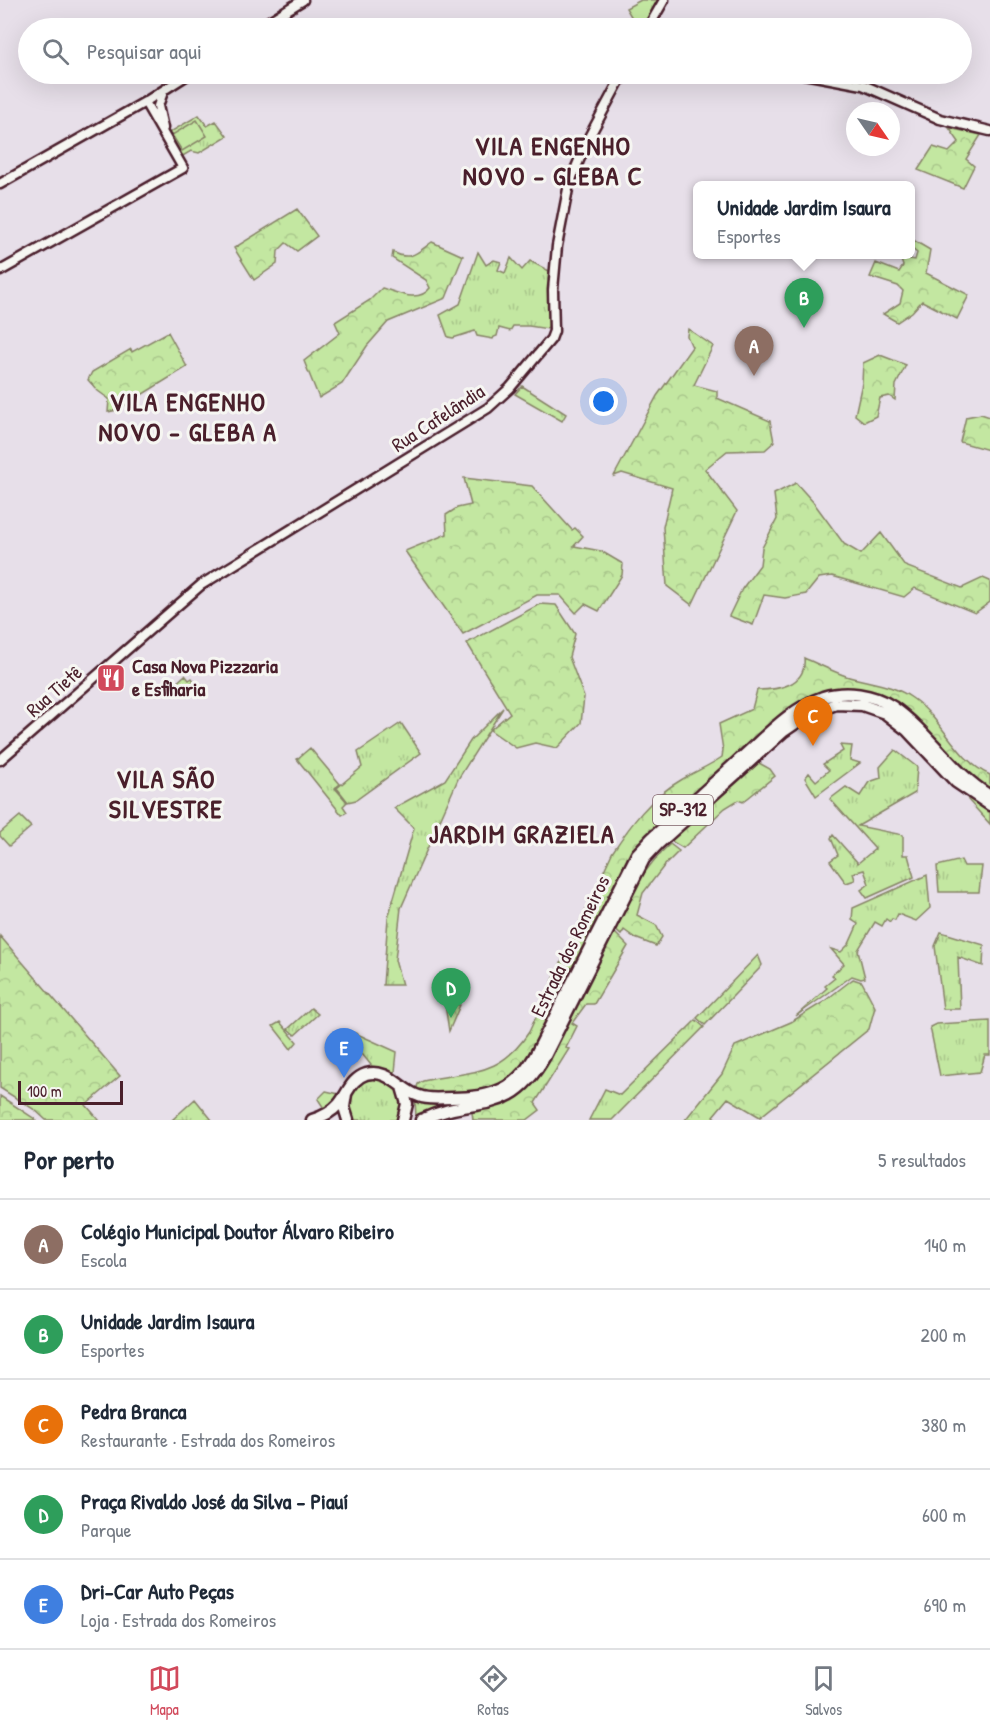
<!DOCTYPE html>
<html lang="pt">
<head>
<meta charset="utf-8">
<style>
	body { margin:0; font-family:"Patrick Hand",sans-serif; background:#f6f6f7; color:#1f2937 }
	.compass { position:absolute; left:846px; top:102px; width:54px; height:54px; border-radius:50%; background:#fff; box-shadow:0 6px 24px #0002; rotate:124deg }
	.scale { position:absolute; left:18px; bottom:15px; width:105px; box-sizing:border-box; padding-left:6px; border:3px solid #4a1f2b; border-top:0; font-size:16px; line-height:21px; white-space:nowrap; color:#4a1f2b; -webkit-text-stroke:4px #f6f6f2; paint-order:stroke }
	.you { position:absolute; left:604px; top:402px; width:21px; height:21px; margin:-15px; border:4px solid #fff; border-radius:50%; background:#1a73e8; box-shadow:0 0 0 9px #1a73e833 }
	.badge { display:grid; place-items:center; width:39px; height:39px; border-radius:50%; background:#d1495b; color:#fff; font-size:20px; font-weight:700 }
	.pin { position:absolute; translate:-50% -50px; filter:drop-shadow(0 2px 3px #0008) }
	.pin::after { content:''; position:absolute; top:32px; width:21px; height:18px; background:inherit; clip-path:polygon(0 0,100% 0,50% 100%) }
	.popup { position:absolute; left:693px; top:181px; width:222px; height:78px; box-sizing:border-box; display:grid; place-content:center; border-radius:9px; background:#fff; filter:drop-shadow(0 2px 4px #0005); font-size:20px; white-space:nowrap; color:#747a83 }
	.popup b { font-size:22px; color:#1f2937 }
	.popup::after { content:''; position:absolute; left:50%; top:100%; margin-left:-12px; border:12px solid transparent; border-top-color:#fff }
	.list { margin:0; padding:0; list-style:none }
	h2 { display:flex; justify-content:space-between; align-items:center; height:78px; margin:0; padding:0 24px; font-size:26px }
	h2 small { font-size:20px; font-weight:400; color:#747a83 }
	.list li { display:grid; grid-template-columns:39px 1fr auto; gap:18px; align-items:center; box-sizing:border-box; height:90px; padding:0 24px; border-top:2px solid #e0e1e3 }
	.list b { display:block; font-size:22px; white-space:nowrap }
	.list p { margin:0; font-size:20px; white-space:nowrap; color:#747a83 }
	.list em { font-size:20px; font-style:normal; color:#747a83 }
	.icon { flex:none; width:33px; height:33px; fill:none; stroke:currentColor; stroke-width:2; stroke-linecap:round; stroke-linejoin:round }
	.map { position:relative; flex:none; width:990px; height:1120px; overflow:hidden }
	.search { position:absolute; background:#fff; box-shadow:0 6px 24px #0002; left:18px; right:18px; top:18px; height:66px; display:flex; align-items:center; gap:15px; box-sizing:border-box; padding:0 21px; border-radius:33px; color:#747a83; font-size:22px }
	.sheet { height:528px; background:#fff }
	nav { display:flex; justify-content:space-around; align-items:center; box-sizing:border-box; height:84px; border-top:2px solid #e0e1e3; background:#fff; font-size:16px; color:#747a83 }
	nav a { display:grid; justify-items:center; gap:3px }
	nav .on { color:#d1495b }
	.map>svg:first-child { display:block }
</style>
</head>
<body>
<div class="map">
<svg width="990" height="1120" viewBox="0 0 990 1120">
	<defs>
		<pattern id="grass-tufts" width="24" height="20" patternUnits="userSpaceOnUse" patternTransform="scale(1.5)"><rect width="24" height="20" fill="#c3e7a1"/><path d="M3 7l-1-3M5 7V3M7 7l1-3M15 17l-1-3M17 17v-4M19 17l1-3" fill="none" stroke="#a9c68b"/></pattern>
		<pattern id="forest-crowns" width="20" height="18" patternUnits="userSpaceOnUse" patternTransform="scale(1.5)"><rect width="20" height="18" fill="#c3e7a1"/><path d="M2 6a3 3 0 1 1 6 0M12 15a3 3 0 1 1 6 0" fill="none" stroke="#a9c68b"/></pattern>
	</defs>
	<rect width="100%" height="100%" fill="#e7dfe9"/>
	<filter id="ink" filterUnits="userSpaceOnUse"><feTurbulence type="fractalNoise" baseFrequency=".0167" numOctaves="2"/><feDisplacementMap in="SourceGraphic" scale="12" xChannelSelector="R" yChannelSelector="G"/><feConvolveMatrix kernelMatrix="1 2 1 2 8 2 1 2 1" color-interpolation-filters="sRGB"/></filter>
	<g filter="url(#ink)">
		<path fill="url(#grass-tufts)" stroke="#868366" stroke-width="1.5" d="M641,0h21l-15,28h-9l-12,-20z
			M199,115l8,11 9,-5 11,15 -28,17 -8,-2 -10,6 -14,-23z
			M478,252l8,13 8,-5 7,2 -3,8 7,3 6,-15 11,12 8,-9 21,11c-3,19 0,39 -3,57l-19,-3h-16l-3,5 -11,-3 -2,8 -3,1 -1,2 -16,-3 -2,-5 -22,7 -5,-1 -8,-22 20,-11z
			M522,386l44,28 -4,7 -47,-27z
			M185,675l4,5 3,-2 2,3 -17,14 -6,-7z
			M503,708l-45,71 -57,129 -6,52 7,25h-19l5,-67 26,-90 -20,-20 51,-28 26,-40z
			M401,723l20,30 -65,47 -8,2 -11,-14 25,-21 -4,-15z
			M840,745l12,1 -2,14 10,3 -44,33 -11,-18 4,-5 7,8 13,-11 -6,-6 20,-13z
			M310,748l30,36 -5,4 12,14 -4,4 4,6 -5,3 -45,-56z
			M895,750l22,17 -2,26 -57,33 45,9v20h5l6,22 -47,21 -6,-8 8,-6 -5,-14 -11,3 2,7 -9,3 -16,-22 8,-6 -7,-17 2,-3 25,28 17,-14 -45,-50 16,-12 14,9 9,-14 12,-4 -1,-11z
			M967,794l23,14v16l-22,-24z
			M20,816l11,11 -22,19 -9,-10v-3z
			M961,860l3,6h18l-3,26h-40l-2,-26z
			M927,875l3,33 -14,13 -18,-7 -3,6 -3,-1 -2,3 -4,-3 -4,7 -7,-4 -17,28 7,28 -4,1 -9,-3 -56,40 31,-28 -2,-2 10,-8 -3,-3 12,-11 -13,-15 10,3 8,-8 9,-20 -6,-4 1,-12z
			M941,932l43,13 -1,21 -25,-9 2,52h-17l-8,-63z
			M758,955l4,10 -2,3 -55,57 -8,-7z
			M444,998l7,5 9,2 -11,26z
			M311,1008l7,6 -23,21 -7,-6z
			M696,1020l8,7 -92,93h-23l16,-31 15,6z
			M990,1021v34h-5l-5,17 -40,4 -10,-49 6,-3z
			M280,1022l17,20 -6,7 -18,-23z
			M355,1033l42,19 -2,20 -20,-2 -25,-31z
			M374,1079c22,1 33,21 22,41h-43c-7,-20 -3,-37 21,-41z
			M326,1091l13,3 -14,16 -7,-11z
			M195,1099l17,21h-40z
			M415,1099l62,1 -45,12 -16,6z"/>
		<path fill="url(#forest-crowns)" stroke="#868366" stroke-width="1.5" d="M949,128l32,7 -15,24 8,7 -11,22 -45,-18 15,-23 16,5 10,-10z
			M297,209l20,27 -20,15 -11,-8 -8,8 -1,13 -23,16 -20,-32z
			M913,240l17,10 -4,23 43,22 -12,24 -35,-18 -10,11 -15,10 -14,-8 17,-11 3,-12 -5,-5 -28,-9 6,-14 23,9 4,-6 -3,-9 15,3 2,-7 -6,-5z
			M432,242l31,14 -17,42 -58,24 -21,24 -25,38 -23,14 -15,-37 36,-28 -5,-11 35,-22 12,-12c15,4 36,16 48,0l-4,-8 -34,-22 1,-6c17,10 25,0 39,-10z
			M688,329l25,17 -19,39 23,6v7l53,23 4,21 -9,8 -38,1 -22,18 32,42 -45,94 -25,-19 -4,-59 9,-39 -50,-15 -8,3 43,-80 35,-49 -5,-11z
			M168,332l19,35 -70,43 -9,2 1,-13 -11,-8 -10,-11 4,-8 39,-23 1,3z
			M880,355l26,10 -10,20 -1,15 -6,-4 -9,2 -4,18 -12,6 -9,-7 7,-32 1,-20z
			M981,414l9,3v40l-1,-7 -29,-8 6,-25z
			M464,478l68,8 40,44 3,-2 8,8 -9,10 27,5 22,13 -1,11 -23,36 -14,-7 -9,9 -16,-18h-23l-74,39 -58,-83 42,-17 -1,-19 11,-7 14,-3z
			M796,483l18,20 30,41 17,10 20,-21 24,33 57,22 21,-10 7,3v21l-15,11 -60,-25 -11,9 -72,-21 -13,2 -13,16 -21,4 -21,-3 -11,30 -24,-9 13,-27 18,-24 2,-17 15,-29 -3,-25z
			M540,604l16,1 19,29 -6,23 15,40 -3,26 -24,25 -22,-5 -19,5 -26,-18 20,-17 -43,-70z
			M804,658c14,6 28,13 42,18 23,7 46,8 66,22 31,21 43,61 78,77v15l-20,-14 -54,-57 -17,-13 -74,-12 -176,141 -115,216c-5,7 -10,16 -16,23 -20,22 -76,25 -102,16l2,-6 5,-3c47,-11 76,-3 106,-49l83,-179c19,-29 38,-55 69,-73 13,-8 28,-14 41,-23l1,-7 -4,-26 33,-15 5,-19c20,0 50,-4 47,-32z
			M759,763l11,6 5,7 -32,26 -5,-2 -13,8 -42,40 -12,-7z
			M670,844l9,7 -15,15 -21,27 -6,22 19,10 6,12 -6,9 -21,-8 -11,-8 -3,5 -8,-7c15,-30 32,-62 57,-84z
			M614,932l14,14 -34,58h-8l-14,19 5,3 -11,22 3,1 -34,54 5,7 -13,10h-54l-1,-8 35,-8 20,-15 24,-31z
			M0,936l120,140 -34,29 13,15h-53l-11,-10 -35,-22z
			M853,979l9,3 13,25 -6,22 -109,88 -32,-19 -15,18 4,4h-32l37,-46 13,-28 56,-24 31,-19z
			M0,1096l32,21 4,3h-36z"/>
		<path fill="#c3e7a1" stroke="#868366" stroke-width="1.5" d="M197,120l10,16 -25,15 -10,-16z"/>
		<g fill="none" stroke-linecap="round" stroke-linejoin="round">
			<g stroke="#4a1f2b" stroke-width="13">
				<path id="tertiary" d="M258,28l45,-28
					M648,28l16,-28
					M804,74l59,11 77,34 50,12
					M163,92l-5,14 5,22
					M0,184l145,-82 44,-28
					M0,271l183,-103 -38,-66
					M0,760l201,-175 287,-177 22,-20 41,-49 3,-8 -1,-41 4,-44 12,-62 19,-45 35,-65"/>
			</g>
			<g stroke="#4a1f2b" stroke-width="15">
				<path id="primary" d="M402,1087l5,17 -4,16
					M346,1094l-2,13 4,13
					M312,1120c10,-3 20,-8 27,-16 9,-11 12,-25 27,-30 23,-6 34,16 53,22 10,4 21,2 32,2 41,0 66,-8 86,-46l100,-198 15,-16c29,-26 59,-52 88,-79 25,-22 51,-51 83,-62 23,-7 50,-3 70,10 37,26 58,65 97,89
					M421,1120c54,-26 88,0 124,-64l99,-197 14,-15 126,-113 25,-17 27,-10 26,1 23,8 22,17 49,52 34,23"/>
			</g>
			<use href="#tertiary" stroke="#f6f6f2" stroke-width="8"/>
			<use href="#primary" stroke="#f6f6f2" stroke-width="10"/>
		</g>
	</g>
	<defs>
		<g id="restaurant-square" transform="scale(1.5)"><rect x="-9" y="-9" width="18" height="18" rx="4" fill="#d1495b" stroke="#f6f6f2"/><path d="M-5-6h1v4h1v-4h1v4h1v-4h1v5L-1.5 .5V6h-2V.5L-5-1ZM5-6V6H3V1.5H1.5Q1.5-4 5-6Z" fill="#fff"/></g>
	</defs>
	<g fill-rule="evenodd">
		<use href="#restaurant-square" x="111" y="678"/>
	</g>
	<g text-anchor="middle" stroke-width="6" stroke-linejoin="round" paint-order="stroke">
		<rect fill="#f6f6f2" stroke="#7e6067" stroke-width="1.5" x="653" y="795" width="60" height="30" rx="4.5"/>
		<g font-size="18" font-weight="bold" fill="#4a1f2b">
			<text x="683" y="816">SP-312</text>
		</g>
		<g font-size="20" fill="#4a1f2b" stroke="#f6f6f2">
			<text transform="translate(438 418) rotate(-33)" y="7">Rua Cafelândia</text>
			<text transform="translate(54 691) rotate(-41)" y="7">Rua Tietê</text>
			<text transform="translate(570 946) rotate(-64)" y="7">Estrada dos Romeiros</text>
		</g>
		<g font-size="20" font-weight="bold" fill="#4a1f2b" stroke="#f6f6f2" text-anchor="start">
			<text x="132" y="673">Casa Nova Pizzzaria<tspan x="132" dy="23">e Esfiharia</tspan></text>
		</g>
		<g font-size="26" font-weight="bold" letter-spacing="1.5" fill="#4a1f2b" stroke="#f6f6f2">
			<text x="553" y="155">VILA ENGENHO<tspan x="553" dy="30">NOVO - GLEBA C</tspan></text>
			<text x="188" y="411">VILA ENGENHO<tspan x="188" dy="30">NOVO - GLEBA A</tspan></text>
			<text x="166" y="788">VILA SÃO<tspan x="166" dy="30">SILVESTRE</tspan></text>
			<text x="522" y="843">JARDIM GRAZIELA</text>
		</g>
	</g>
</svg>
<svg class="compass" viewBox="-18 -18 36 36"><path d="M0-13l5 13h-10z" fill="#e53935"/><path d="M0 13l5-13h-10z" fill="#747a83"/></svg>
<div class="scale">100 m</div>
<div class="you"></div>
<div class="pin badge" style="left:754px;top:376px;background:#8d6e63">A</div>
<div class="pin badge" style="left:804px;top:328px;background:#2e9e5b">B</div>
<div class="popup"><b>Unidade Jardim Isaura</b>Esportes</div>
<div class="pin badge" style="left:813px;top:746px;background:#e8710a">C</div>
<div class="pin badge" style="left:451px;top:1018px;background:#2e9e5b">D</div>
<div class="pin badge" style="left:344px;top:1078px;background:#3f7fe0">E</div>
<div class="search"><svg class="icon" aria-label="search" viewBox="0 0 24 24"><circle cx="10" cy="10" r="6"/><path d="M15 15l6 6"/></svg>Pesquisar aqui</div>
</div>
<section class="sheet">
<h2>Por perto<small>5 resultados</small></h2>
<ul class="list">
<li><span class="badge" style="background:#8d6e63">A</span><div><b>Colégio Municipal Doutor Álvaro Ribeiro</b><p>Escola</p></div><em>140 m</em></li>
<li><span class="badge" style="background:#2e9e5b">B</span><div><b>Unidade Jardim Isaura</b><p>Esportes</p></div><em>200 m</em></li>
<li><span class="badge" style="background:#e8710a">C</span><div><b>Pedra Branca</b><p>Restaurante · Estrada dos Romeiros</p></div><em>380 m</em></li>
<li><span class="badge" style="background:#2e9e5b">D</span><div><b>Praça Rivaldo José da Silva - Piauí</b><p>Parque</p></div><em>600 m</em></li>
<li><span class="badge" style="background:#3f7fe0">E</span><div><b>Dri-Car Auto Peças</b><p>Loja · Estrada dos Romeiros</p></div><em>690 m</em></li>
</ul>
</section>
<nav>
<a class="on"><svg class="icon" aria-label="map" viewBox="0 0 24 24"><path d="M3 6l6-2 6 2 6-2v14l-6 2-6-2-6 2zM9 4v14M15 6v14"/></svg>Mapa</a>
<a><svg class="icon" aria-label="directions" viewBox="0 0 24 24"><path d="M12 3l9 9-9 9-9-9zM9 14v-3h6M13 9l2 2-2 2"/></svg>Rotas</a>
<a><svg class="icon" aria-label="saved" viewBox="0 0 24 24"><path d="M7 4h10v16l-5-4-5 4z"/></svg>Salvos</a>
</nav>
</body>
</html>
